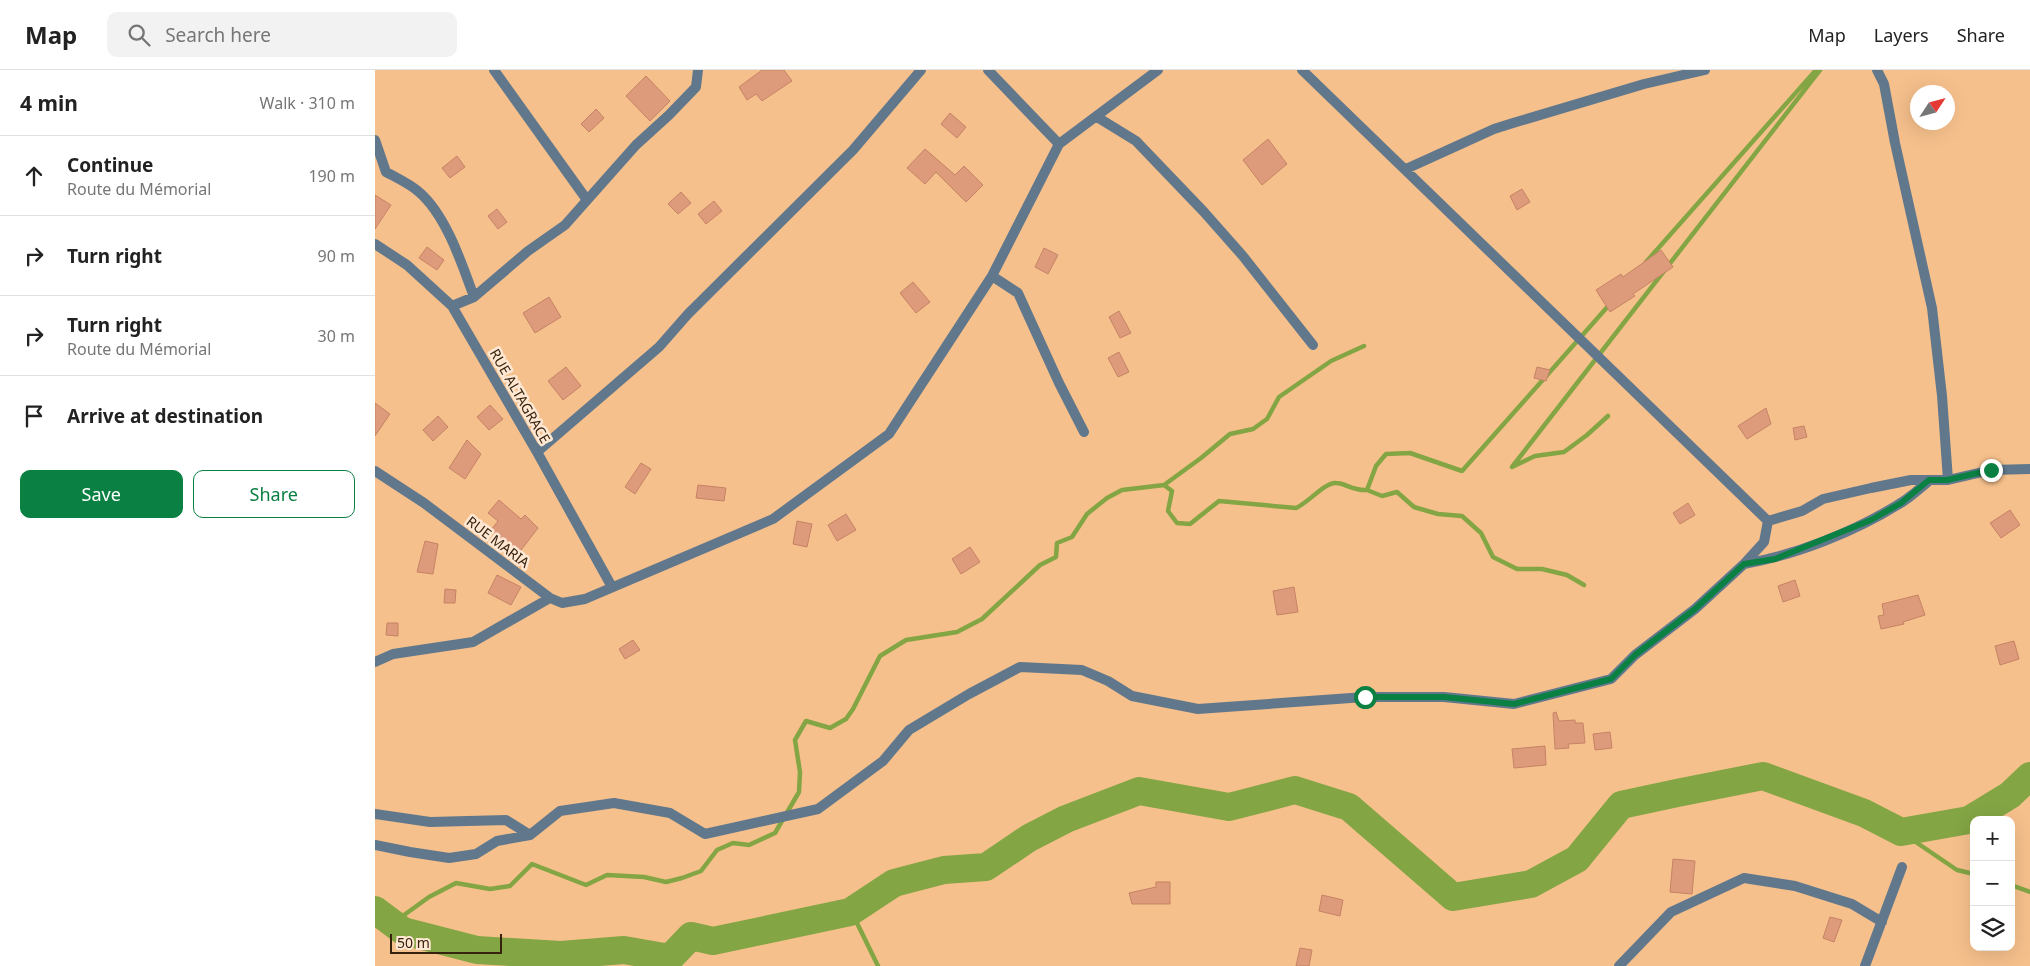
<!DOCTYPE html>
<html lang="en">
<head>
<meta charset="utf-8">
<style>
	body { margin:0; font-family:"Noto Sans",sans-serif; background:#f2f2f2; color:#222 }
	.controls { position:absolute; right:15px; bottom:15px; display:grid; overflow:hidden; border-radius:10px; box-shadow:0 5px 20px #0002 }
	.controls button { width:45px; height:45px; display:grid; place-items:center; padding:0; border:0; border-bottom:1px solid #e0e0e0; background:#fff; color:#222; font:25px sans-serif }
	.compass { position:absolute; left:1535px; top:15px; width:45px; height:45px; border-radius:50%; background:#fff; box-shadow:0 5px 20px #0002; rotate:54deg }
	.scale { position:absolute; left:15px; bottom:12px; width:112px; box-sizing:border-box; padding-left:5px; border:2px solid #37230d; border-top:0; font-size:14px; line-height:18px; white-space:nowrap; color:#37230d; -webkit-text-stroke:4px #fee8d4; paint-order:stroke }
	.stop { position:absolute; width:15px; height:15px; margin:-11px; border:4px solid #0b8043; border-radius:50%; background:#fff }
	.stop.end { background:#0b8043; border-color:#fff; box-shadow:0 1px 5px #0008 }
	.list { margin:0; padding:0; list-style:none }
	h2 { display:flex; justify-content:space-between; align-items:center; height:65px; margin:0; padding:0 20px; font-size:21px }
	h2 small { font-size:16px; font-weight:400; color:#767676 }
	.list li { display:grid; grid-template-columns:32px 1fr auto; gap:15px; align-items:center; box-sizing:border-box; height:80px; padding:0 20px; border-top:1px solid #e0e0e0 }
	.list b { display:block; font-size:19px; white-space:nowrap }
	.list p { margin:0; font-size:16px; white-space:nowrap; color:#767676 }
	.list em { font-size:16px; font-style:normal; color:#767676 }
	.actions { display:flex; gap:10px; padding:15px 20px }
	.actions a { flex:1; padding:11px 0; border:1px solid #0b8043; border-radius:10px; text-align:center; font-size:18px; color:#0b8043 }
	.actions .main { background:#0b8043; color:#fff }
	.icon { flex:none; width:28px; height:28px; fill:none; stroke:currentColor; stroke-width:2; stroke-linecap:round; stroke-linejoin:round }
	.map { position:relative; flex:none; width:1655px; height:896px; overflow:hidden }
	header { display:flex; align-items:center; gap:30px; box-sizing:border-box; height:70px; padding:0 25px; background:#fff; border-bottom:1px solid #e0e0e0 }
	header strong { font-size:24px }
	nav { display:flex; gap:28px; margin-inline-start:auto; font-size:18px }
	.search { width:350px; height:45px; background:#f2f2f2; display:flex; align-items:center; gap:12px; box-sizing:border-box; padding:0 18px; border-radius:10px; color:#767676; font-size:19px }
	main { display:flex }
	aside { flex:1; background:#fff }
	.map>svg:first-child { display:block }
</style>
</head>
<body>
<header>
<strong>Map</strong>
<div class="search"><svg class="icon" aria-label="search" viewBox="0 0 24 24"><circle cx="10" cy="10" r="6"/><path d="M15 15l6 6"/></svg>Search here</div>
<nav><a>Map</a><a>Layers</a><a>Share</a></nav>
</header>
<main>
<aside>
<h2>4 min<small>Walk · 310 m</small></h2>
<ul class="list">
<li><svg class="icon" aria-label="ahead" viewBox="0 0 24 24"><path d="M12 20V5M6 11l6-6 6 6"/></svg><div><b>Continue</b><p>Route du Mémorial</p></div><em>190 m</em></li>
<li><svg class="icon" aria-label="right" viewBox="0 0 24 24"><path d="M7 20v-9h11M14 6l5 5-5 5"/></svg><div><b>Turn right</b></div><em>90 m</em></li>
<li><svg class="icon" aria-label="right" viewBox="0 0 24 24"><path d="M7 20v-9h11M14 6l5 5-5 5"/></svg><div><b>Turn right</b><p>Route du Mémorial</p></div><em>30 m</em></li>
<li><svg class="icon" aria-label="arrive" viewBox="0 0 24 24"><path d="M6 21V4h12l-3 4 3 4H6"/></svg><div><b>Arrive at destination</b></div></li>
</ul>
<div class="actions"><a class="main">Save</a><a>Share</a></div>
</aside>
<div class="map">
<svg width="1655" height="896" viewBox="0 0 1655 896">
	<rect width="100%" height="100%" fill="#f6c08c"/>
	<g fill="none" stroke-linecap="round" stroke-linejoin="round">
		<path stroke="#83a544" stroke-width="4.5" d="M1271,192l170,-192
			M1233,346l-21,19 -23,17 -29,4 -23,11 308,-397
			M789,415l37,-27 29,-24 23,-5 14,-10 12,-22 52,-36 33,-15
			M992,420l15,6 15,-4 17,15 24,7 24,2 19,17 12,24 24,12h25l25,6 17,10
			M1526,762l56,38 17,4
			M1636,815l19,7
			M475,842l7,11 21,43
			M18,853l36,-26 27,-14 34,6 20,-3 22,-22 54,21 21,-10 37,2 22,5 16,-4 19,-7 16,-21 16,-7 16,2 26,-12 24,-41 1,-20 -5,-32 11,-19 24,7 16,-9 7,-10 27,-53 26,-16 51,-8 25,-13 58,-54 16,-8 1,-14 15,-6 15,-23 20,-16 15,-8 42,-5 8,6 -4,20 9,12 13,1 29,-23 77,7c12,-5 29,-26 40,-25 10,0 16,8 31,7l9,-24 10,-12 24,-1 52,18 148,-167"/>
		<path stroke="#83a544" stroke-width="28" d="M0,840l28,21 74,19 84,5 63,-5 46,8 21,-22 22,5 137,-29 44,-29 50,-13 42,-3 43,-29 37,-19 73,-28 90,16 66,-17 54,17 104,90 78,-13 46,-25 44,-54 56,-12 86,-17 101,37 37,19 68,-12 41,-25 20,-19"/>
	</g>
	<path fill="#de9b7c" stroke="#c58365" d="M387,0h22l8,11 -30,20 -6,-7 -9,6 -8,-13z
		M271,6l24,25 -20,20 -24,-25z
		M221,39l8,9 -15,14 -8,-8z
		M575,43l16,14 -9,11 -16,-14z
		M893,69l19,25 -25,21 -19,-25z
		M550,79l30,26 9,-9 19,19 -17,17 -30,-30 -11,12 -18,-16z
		M82,86l8,11 -15,11 -8,-10z
		M1147,119l8,13 -13,8 -7,-14z
		M306,122l10,11 -13,11 -10,-10z
		M0,125l16,10 -16,24z
		M339,131l8,10 -16,13 -8,-10z
		M122,139l10,13 -9,7 -10,-13z
		M52,177l17,13 -7,10 -18,-12z
		M669,178l14,7 -10,19 -13,-7z
		M1286,180l12,17 -40,27 2,2 -25,16 -14,-22 25,-16 2,3z
		M538,212l17,20 -14,11 -16,-20z
		M174,227l12,20 -26,16 -12,-20z
		M744,241l12,22 -11,5 -11,-21z
		M744,282l10,20 -11,5 -10,-19z
		M191,297l15,19 -18,14 -15,-19z
		M1162,297l13,3 -4,11 -12,-3z
		M0,333l15,11 -15,22z
		M115,335l13,14 -14,11 -12,-13z
		M1391,338l5,16 -24,15 -9,-13z
		M63,346l10,11 -15,14 -10,-11z
		M1429,356l3,11 -12,3 -2,-12z
		M92,370l14,14 -16,25 -16,-11z
		M266,393l10,6 -16,25 -10,-7z
		M323,415l28,3 -2,13 -28,-3z
		M124,430l22,19 4,-4 13,13 -20,26 -27,-24 7,-9 -10,-8z
		M1313,433l7,12 -15,9 -7,-11z
		M1635,440l10,15 -19,13 -11,-15z
		M471,444l10,16 -19,11 -9,-16z
		M422,451l15,3 -5,23 -14,-3z
		M50,471l13,3 -5,30 -16,-2z
		M595,477l10,15 -19,12 -9,-15z
		M122,505l24,12 -10,18 -23,-12z
		M1420,510l5,16 -17,6 -5,-16z
		M919,517l4,25 -21,3 -4,-24z
		M70,519l11,1 -1,13h-11z
		M1543,525l7,20 -22,7 1,2 -23,5 -3,-13 6,-1 -2,-11z
		M12,553h11v13l-12,-1z
		M258,570l7,10 -15,9 -6,-10z
		M1639,571l5,18 -19,6 -5,-19z
		M1181,642l3,9 16,-1v3h8l2,20 -17,1 1,4 -14,1 -2,-36z
		M1235,662l2,16 -17,2 -2,-16z
		M1170,676l1,19 -32,3 -2,-19z
		M1298,789l22,2 -3,33 -22,-2z
		M781,812h14v22h-38l-3,-11 27,-6z
		M947,825l21,5 -3,16 -21,-5z
		M1455,847l12,3 -8,22 -11,-4z
		M925,878l12,2 -3,16h-13z"/>
	<g fill="none" stroke-linecap="round" stroke-linejoin="round">
		<path stroke="#61788c" stroke-width="10" d="M119,0l93,130
			M613,0l71,74
			M927,0l466,451
			M1502,0l7,14 11,59 37,165 10,88 6,84
			M722,47l39,24 68,71 38,43 71,90
			M0,70l11,32c11,6 24,12 33,20 27,23 43,72 55,105
			M1031,99l88,-40 19,-6 131,-39 61,-14
			M0,174l32,21 45,41 85,146 75,135
			M617,206l26,17 41,90 25,49
			M77,236l22,-9 54,-46 37,-26 71,-80 33,-30 27,-28 2,-17
			M162,382l122,-105 29,-33 165,-164 68,-80
			M0,401l49,32 126,95 12,5 23,-4 188,-80 116,-85 103,-158 67,-132 99,-74
			M1369,494c52,-9 110,-32 155,-60 11,-6 21,-16 31,-24
			M0,592l18,-8 80,-12 77,-44
			M0,744l55,8 76,-2 24,15
			M0,775l35,7 39,6 27,-4 21,-13 33,-6 30,-24 54,-8 56,10 35,21 113,-25 65,-48 26,-31 60,-36 51,-27 62,3 26,11 24,15 66,13 167,-12h79l70,7 97,-25 24,-24 60,-46 49,-45 20,-22 4,-21 34,-10 21,-12 48,-11 40,-8h37l43,-10 39,-1
			M1244,896l52,-54 73,-34 51,8 57,18 30,18
			M1490,896l37,-99"/>
	</g>
	<g fill="none" stroke-linecap="round" stroke-linejoin="round">
		<path stroke="#0b8043" stroke-width="6" d="M990,627h79l70,7 97,-25 24,-24 60,-46 49,-45 31,-5 96,-39 30,-17 28,-23h18l44,-10"/>
	</g>
	<g text-anchor="middle" stroke-width="5" stroke-linejoin="round" paint-order="stroke">
		<g font-size="14" fill="#37230d" stroke="#fee8d4">
			<text transform="translate(145 326) rotate(60)" y="5">RUE ALTAGRACE</text>
			<text transform="translate(123 472) rotate(37)" y="5">RUE MARIA</text>
		</g>
	</g>
</svg>
<div class="controls">
<button>+</button>
<button>−</button>
<button><svg class="icon" aria-label="layers" viewBox="0 0 24 24"><path d="M12 4l9 5-9 5-9-5zM3 14l9 5 9-5"/></svg></button>
</div>
<svg class="compass" viewBox="-18 -18 36 36"><path d="M0-13l5 13h-10z" fill="#e53935"/><path d="M0 13l5-13h-10z" fill="#767676"/></svg>
<div class="scale">50 m</div>
<div class="stop" style="left:990px;top:627px"></div>
<div class="stop end" style="left:1616px;top:400px"></div>
</div>
</main>
</body>
</html>
